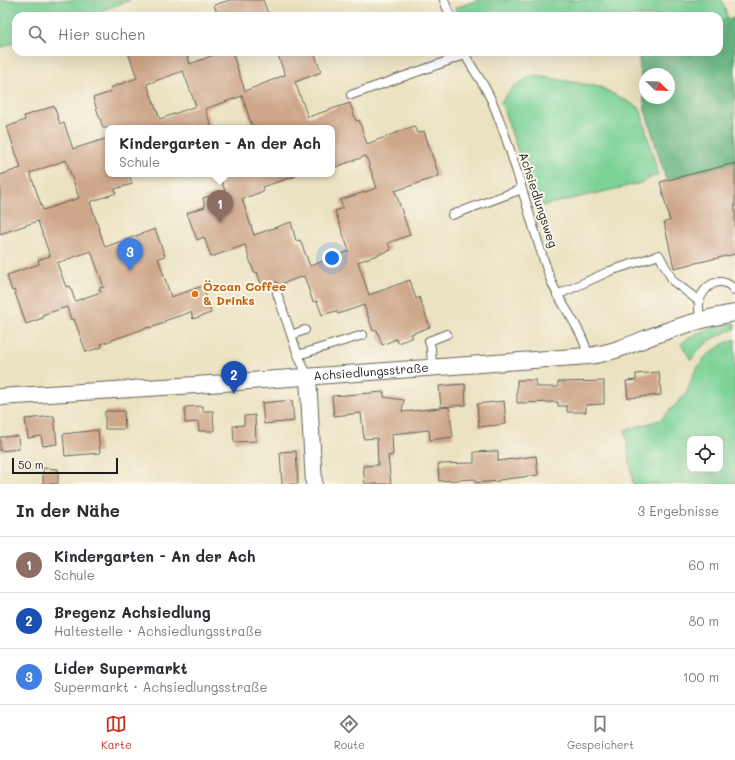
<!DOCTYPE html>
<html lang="de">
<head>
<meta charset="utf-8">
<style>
	body { margin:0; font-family:Mali,sans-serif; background:#f2f2f3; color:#2b2b33 }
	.controls { position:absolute; right:12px; bottom:12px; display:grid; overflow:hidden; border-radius:8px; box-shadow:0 4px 16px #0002 }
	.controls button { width:36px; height:36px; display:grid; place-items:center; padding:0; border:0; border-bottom:1px solid #e1e1e2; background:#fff; color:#2b2b33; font:20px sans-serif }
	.compass { position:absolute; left:639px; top:68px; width:36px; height:36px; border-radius:50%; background:#fff; box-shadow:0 4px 16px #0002; rotate:113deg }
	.scale { position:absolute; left:12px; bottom:10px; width:106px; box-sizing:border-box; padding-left:4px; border:2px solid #1c1c1c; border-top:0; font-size:11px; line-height:14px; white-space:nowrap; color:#1c1c1c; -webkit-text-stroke:3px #fbf7ec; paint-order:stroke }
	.you { position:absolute; left:332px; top:258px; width:14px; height:14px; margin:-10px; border:3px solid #fff; border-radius:50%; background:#1a73e8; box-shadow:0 0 0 6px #1a73e833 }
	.badge { display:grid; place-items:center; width:26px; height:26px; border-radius:50%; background:#c8321e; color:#fff; font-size:13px; font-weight:700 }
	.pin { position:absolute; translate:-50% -33px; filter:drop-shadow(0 1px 2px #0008) }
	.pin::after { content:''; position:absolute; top:21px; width:14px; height:12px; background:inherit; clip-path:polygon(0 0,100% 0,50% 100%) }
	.popup { position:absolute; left:105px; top:125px; width:230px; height:52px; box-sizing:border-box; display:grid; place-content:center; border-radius:8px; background:#fff; filter:drop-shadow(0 1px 3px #0005); font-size:13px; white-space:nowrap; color:#7c7c81 }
	.popup b { font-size:15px; color:#2b2b33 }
	.popup::after { content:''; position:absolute; left:50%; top:100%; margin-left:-8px; border:8px solid transparent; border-top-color:#fff }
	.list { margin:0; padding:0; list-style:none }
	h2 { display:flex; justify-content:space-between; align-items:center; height:52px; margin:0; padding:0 16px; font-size:17px }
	h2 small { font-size:13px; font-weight:400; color:#7c7c81 }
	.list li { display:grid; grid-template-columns:26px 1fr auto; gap:12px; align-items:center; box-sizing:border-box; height:56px; padding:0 16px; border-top:1px solid #e1e1e2 }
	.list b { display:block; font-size:15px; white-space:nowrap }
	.list p { margin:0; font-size:13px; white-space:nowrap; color:#7c7c81 }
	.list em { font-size:13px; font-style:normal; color:#7c7c81 }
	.icon { flex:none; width:22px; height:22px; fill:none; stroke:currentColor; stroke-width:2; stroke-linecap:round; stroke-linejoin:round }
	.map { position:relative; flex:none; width:735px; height:484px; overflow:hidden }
	.search { position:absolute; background:#fff; box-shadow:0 4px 16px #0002; left:12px; right:12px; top:12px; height:44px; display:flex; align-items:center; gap:10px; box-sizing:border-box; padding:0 14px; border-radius:12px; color:#7c7c81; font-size:15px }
	.sheet { height:220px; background:#fff }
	nav { display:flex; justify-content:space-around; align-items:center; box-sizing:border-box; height:56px; border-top:1px solid #e1e1e2; background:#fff; font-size:11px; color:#7c7c81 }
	nav a { display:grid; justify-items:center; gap:2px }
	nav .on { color:#c8321e }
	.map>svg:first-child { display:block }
</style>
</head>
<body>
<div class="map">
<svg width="735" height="484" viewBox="0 0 735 484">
	<rect width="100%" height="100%" fill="#fbf7ec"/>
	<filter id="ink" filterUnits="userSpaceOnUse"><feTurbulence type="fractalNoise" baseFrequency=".025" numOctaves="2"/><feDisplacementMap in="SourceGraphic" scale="8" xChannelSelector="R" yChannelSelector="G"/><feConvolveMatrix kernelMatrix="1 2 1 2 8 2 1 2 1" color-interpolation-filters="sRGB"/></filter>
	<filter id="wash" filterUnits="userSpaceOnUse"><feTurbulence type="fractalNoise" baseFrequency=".012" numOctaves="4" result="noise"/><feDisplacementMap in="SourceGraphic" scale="16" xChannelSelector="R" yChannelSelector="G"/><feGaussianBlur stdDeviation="0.9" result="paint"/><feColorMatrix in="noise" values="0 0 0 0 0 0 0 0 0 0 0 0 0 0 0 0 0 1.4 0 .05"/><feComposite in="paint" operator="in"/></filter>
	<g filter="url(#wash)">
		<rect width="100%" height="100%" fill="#ebe2c1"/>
		<path fill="#7cd296" stroke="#4c7759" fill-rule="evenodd" d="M0,0h131l-44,16h-71v26l-16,6z
			M478,0h244l6,19 -9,1v-4h-260l-4,-8z
			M533,75l67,12 40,21 18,66 -17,9 -104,24 -36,-105 11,-14z
			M735,323v6c-17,5 -35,16 -44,31l-10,-16c15,-14 35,-17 54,-21z
			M735,339v145h-102l-8,-54 35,-10 26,-26 8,-21 11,-16 18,-13zM690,439h30v30h-30z"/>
		<path fill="#65b47f" stroke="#40684e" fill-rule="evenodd" d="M735,18v145l-69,17 -21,-70 -7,-58h81v-32zM645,74h24v24h-24z"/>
		<g id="blocks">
			<path fill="#cea689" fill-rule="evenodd" d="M230,0h33l6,16h-51l-4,-11z
				M128,52h58l4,12 32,-12h10l13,39 40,-16 -8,-23h37l7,20 -26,10 13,35 42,-14 6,18 3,-1 8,24 47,-18 3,7 7,-2 15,45 -44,15 15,44 -22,8 3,7 -33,12 11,33 41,-15 6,19 3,-2 11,30 -19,7 2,3 -15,6 -2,-4 -14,6 -5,-15 -4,1 -9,-26 -26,9 -2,-3 -14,4 -5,-14 -4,1 -9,-26 -26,9 -1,-3 -15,5 -5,-15 -3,1 -9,-28 -34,12 -7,-20 -7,3 -10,-27 18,-6 -2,-9 22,-7 -6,-17h76l1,2 -34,11 2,4 -22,8 12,36 37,-13 5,19 4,-1 10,26 39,-15 -14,-40 8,-3 -3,-8 37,-12 -11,-32 -30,11 -1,-4 -3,1v-36h-75l-2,-3 -3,1 -10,-30 -37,13 7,19h-109l-10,-30 18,-6 -1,-4 27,-10zM183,71l13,35 -36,13 -13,-35z
				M54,106l6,18 4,-1 9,26 35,-11v36h21l3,10 -17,5 1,4 -26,9 15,45 50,-18 10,27 -7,2 13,39 32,-11 8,27 -18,6 -2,-7 -27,9 1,2 -16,5v-1l-48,17 1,3 -16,5 -12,-33 -3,1 -4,-13 -25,8 1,3 -17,6 -12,-34 -2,1 -5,-16 32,-11 -1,-4 12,-4 -12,-35 -38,13v-59l21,-7 -14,-41 18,-7 -1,-4zM66,160l13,38 -36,12 -13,-37zM91,251l13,36 -5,1 2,4 -26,9 -5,-15 -4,1 -9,-24z
				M735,163v91l-61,14 -10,-46 6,-1 -10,-39z
				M659,372l2,23 -33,3 -2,-17 10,-1v-6z
				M517,380h19v7h22v-5l46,-1v23l-18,1v7h-19v-6h-9v-4l-41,1z
				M465,384l1,21 -25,2 -2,-21z
				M384,392v5l20,3 -2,12 47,-5 4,30 -23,3 -1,-10 -37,4 1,21 -5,1 3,28h-26l-2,-18 15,-1 -1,-27 -13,1 -3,-26 -27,3 -2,-20z
				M292,400l2,21 -30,3 -2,-21z
				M504,401l2,23 -27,3 -2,-23z
				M203,406v5h10l1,20h-15l-1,-9 -13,1v-16z
				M105,411h19l1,18h-20z
				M255,415l1,26 -22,1 -1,-16 11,-1v-9z
				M54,416l3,28 -14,2 -2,-10 -13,2 -3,-19z
				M98,430l2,23 -35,3 -2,-22z
				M18,436l1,13 -19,2v-14z
				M296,451l2,33h-16l-2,-32z
				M498,451v10l38,-5 2,19 -39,5v1l-24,2v-4l-36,2 -1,-17 36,-1v-11z
				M43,468l15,1v15h-15z"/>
		</g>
	</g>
	<g filter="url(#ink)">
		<use href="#blocks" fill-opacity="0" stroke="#646156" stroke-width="1"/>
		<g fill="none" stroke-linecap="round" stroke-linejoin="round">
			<g stroke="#646156" stroke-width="10">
				<path id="service" d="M444,0l6,16
					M464,52c5,12 14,23 20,34 6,10 11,22 15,33 20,52 32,107 51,159 10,28 32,48 38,78
					M351,95l114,-40
					M452,215l70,-26
					M277,293l21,62 10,22
					M557,295l53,-24 49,-16 14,26 26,20
					M701,319c-1,-5 -3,-10 -2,-16 3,-18 24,-30 36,-12
					M291,335l14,-5
					M298,355l65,-20
					M432,368l-1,-20 -2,-7 18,-7"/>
			</g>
			<g stroke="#646156" stroke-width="18">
				<g id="minor">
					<path d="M308,377l6,107"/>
					<path id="s1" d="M0,397l196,-12 392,-29c25,-3 46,-13 70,-22 25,-9 50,-17 77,-21"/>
				</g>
			</g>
			<use href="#service" stroke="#fff" stroke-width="8"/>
			<use href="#minor" stroke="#fff" stroke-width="16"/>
		</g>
	</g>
	<circle fill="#e8710a" stroke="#fbf7ec" stroke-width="1.5" cx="195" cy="294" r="4"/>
	<g text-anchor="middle" stroke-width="4" stroke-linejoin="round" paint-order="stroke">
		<g font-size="12" fill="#1c1c1c" stroke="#fbf7ec">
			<text transform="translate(538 200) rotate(72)" y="4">Achsiedlungsweg</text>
			<text dy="4" stroke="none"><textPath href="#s1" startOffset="372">Achsiedlungsstraße</textPath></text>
		</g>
		<g font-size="12" font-weight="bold" fill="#c56008" stroke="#fbf7ec" text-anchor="start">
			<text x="203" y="291">Özcan Coffee<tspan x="203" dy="14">&amp; Drinks</tspan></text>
		</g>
	</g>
</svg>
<div class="controls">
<button><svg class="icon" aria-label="locate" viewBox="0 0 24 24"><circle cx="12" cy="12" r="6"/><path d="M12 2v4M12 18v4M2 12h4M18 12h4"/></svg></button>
</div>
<svg class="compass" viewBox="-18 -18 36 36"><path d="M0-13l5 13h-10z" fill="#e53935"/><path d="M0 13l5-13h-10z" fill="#7c7c81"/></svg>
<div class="scale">50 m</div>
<div class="you"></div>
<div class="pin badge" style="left:220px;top:223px;background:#8d6e63">1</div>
<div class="popup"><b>Kindergarten - An der Ach</b>Schule</div>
<div class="pin badge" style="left:234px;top:394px;background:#1a4fb4">2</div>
<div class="pin badge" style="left:130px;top:271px;background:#3f7fe0">3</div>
<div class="search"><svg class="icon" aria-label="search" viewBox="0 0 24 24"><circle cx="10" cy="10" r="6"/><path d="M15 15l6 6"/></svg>Hier suchen</div>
</div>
<section class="sheet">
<h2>In der Nähe<small>3 Ergebnisse</small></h2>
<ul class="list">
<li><span class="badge" style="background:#8d6e63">1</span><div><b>Kindergarten - An der Ach</b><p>Schule</p></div><em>60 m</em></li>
<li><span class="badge" style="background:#1a4fb4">2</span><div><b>Bregenz Achsiedlung</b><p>Haltestelle · Achsiedlungsstraße</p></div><em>80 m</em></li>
<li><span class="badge" style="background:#3f7fe0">3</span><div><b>Lider Supermarkt</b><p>Supermarkt · Achsiedlungsstraße</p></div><em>100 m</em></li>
</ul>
</section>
<nav>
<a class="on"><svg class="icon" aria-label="map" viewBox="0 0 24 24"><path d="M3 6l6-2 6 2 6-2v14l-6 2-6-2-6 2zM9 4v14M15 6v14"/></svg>Karte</a>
<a><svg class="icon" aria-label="directions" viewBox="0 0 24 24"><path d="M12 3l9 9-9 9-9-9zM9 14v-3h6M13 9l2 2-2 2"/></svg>Route</a>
<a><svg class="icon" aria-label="saved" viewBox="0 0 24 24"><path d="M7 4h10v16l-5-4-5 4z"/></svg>Gespeichert</a>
</nav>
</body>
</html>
